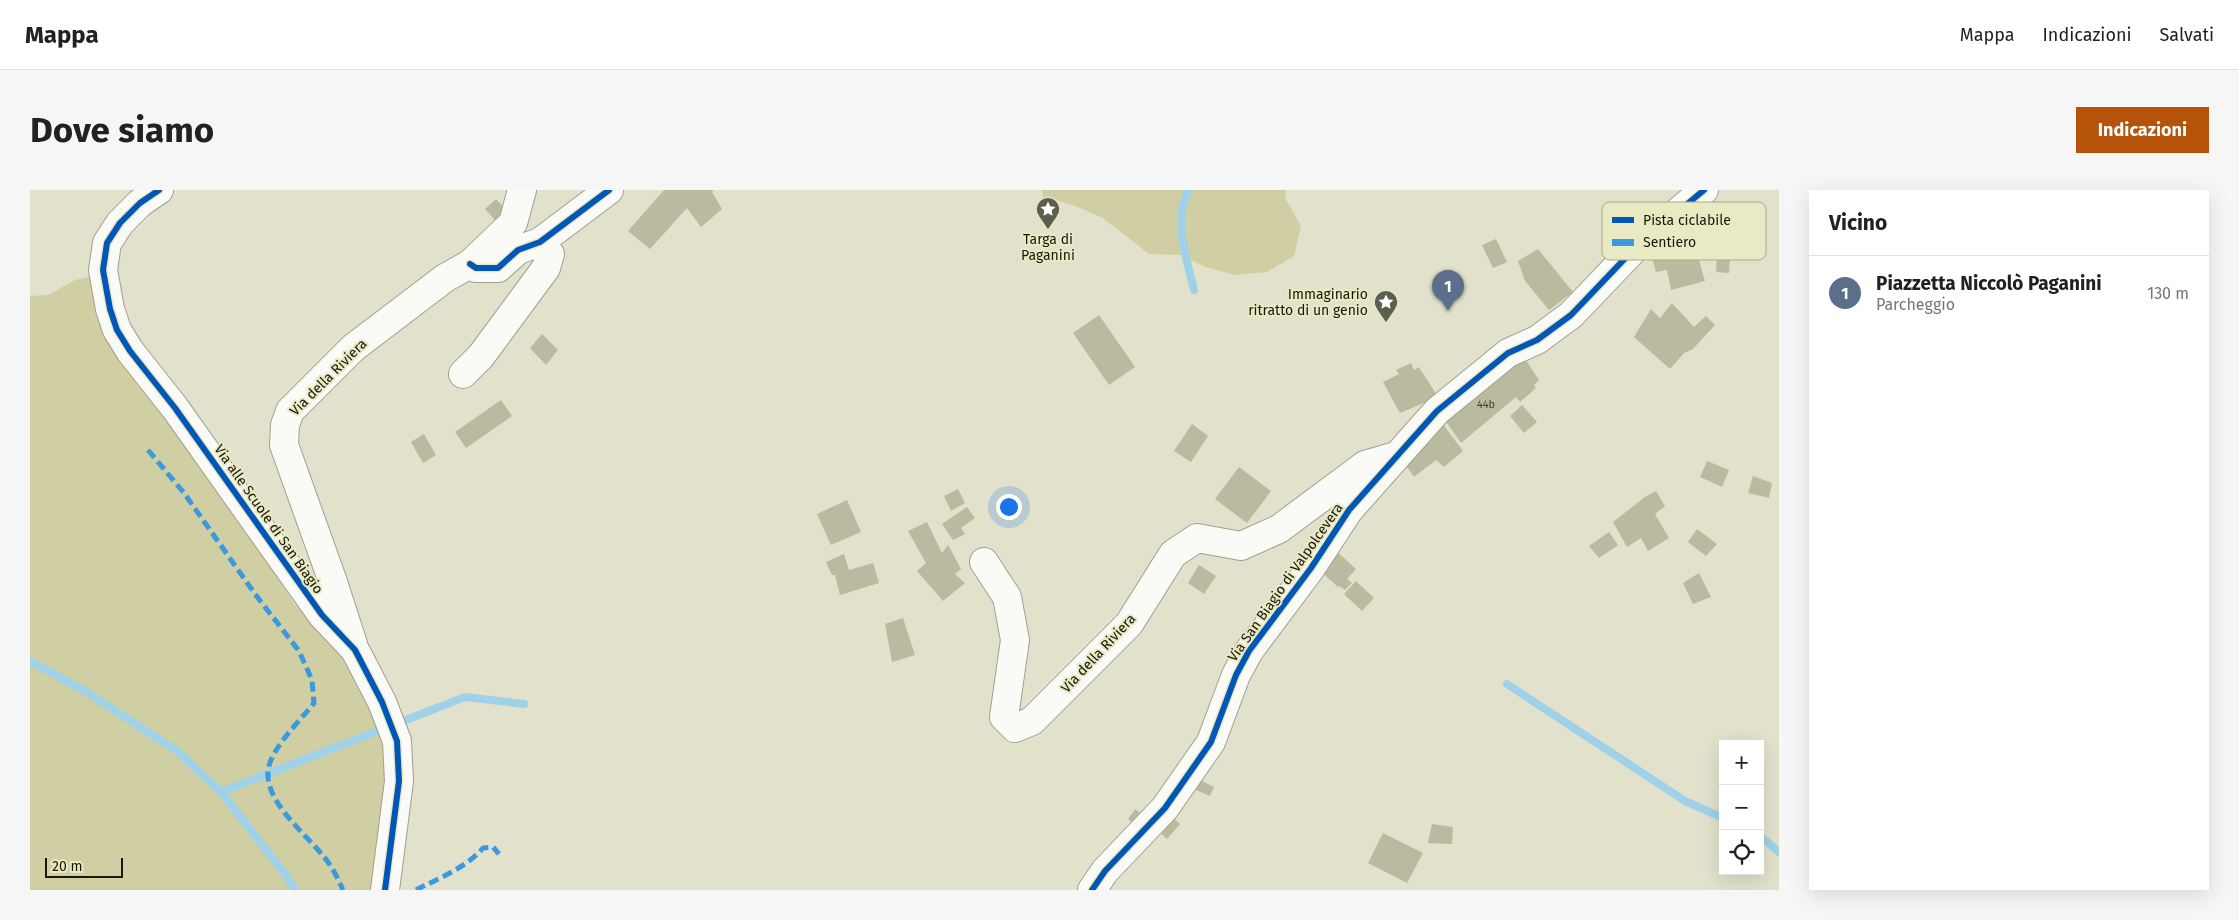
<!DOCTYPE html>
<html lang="it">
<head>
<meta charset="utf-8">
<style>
	body { margin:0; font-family:"Fira Sans",sans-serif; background:#f6f6f6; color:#202124 }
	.controls { position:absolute; right:15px; bottom:15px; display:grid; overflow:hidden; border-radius:0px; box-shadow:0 5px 20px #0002 }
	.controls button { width:45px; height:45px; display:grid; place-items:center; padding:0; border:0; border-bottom:1px solid #e0e0e0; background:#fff; color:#202124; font:25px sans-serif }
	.scale { position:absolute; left:15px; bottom:12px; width:78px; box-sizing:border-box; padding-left:5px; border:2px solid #18170a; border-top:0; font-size:14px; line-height:18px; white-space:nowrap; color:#18170a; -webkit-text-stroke:4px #e9e9c4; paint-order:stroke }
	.you { position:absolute; left:978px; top:316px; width:18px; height:18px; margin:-12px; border:4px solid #fff; border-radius:50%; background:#1a73e8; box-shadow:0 0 0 8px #1a73e833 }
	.badge { display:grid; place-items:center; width:32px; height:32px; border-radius:50%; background:#b45309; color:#fff; font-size:16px; font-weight:700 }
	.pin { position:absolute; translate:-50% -41px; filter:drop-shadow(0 1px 2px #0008) }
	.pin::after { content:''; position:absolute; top:26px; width:18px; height:15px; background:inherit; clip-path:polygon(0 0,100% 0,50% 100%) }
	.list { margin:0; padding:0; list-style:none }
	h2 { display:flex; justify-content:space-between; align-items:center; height:65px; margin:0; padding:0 20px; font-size:21px }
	h2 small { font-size:16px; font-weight:400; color:#757577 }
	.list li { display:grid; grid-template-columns:32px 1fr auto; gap:15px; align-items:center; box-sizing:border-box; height:75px; padding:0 20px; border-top:1px solid #e0e0e0 }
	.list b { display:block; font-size:19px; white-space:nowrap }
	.list p { margin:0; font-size:16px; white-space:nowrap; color:#757577 }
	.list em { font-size:16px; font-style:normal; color:#757577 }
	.icon { flex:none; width:28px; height:28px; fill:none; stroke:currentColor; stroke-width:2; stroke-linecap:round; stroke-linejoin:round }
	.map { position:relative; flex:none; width:1749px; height:700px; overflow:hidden; border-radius:0px }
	header { display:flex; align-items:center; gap:30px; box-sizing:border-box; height:70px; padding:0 25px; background:#fff; border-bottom:1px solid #e0e0e0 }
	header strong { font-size:24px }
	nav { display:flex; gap:28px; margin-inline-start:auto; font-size:18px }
	.intro { display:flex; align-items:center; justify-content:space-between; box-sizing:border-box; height:120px; padding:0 30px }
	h1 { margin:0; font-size:35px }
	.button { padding:12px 22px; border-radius:0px; background:#b45309; color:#fff; font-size:18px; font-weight:700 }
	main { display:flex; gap:30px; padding:0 30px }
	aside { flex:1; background:#fff; border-radius:0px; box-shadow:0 5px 20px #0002 }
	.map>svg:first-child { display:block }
</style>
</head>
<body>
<header>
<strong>Mappa</strong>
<nav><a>Mappa</a><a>Indicazioni</a><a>Salvati</a></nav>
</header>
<div class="intro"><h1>Dove siamo</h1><a class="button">Indicazioni</a></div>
<main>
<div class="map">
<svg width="1749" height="700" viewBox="0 0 1749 700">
	<rect width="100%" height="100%" fill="#e1e1cc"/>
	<path fill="#cfcfa3" d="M1011,0h245l-1,8 16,28 -7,30 -27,16 -32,3 -29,-8 -26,-12 -31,-1 -46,-36 -30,-13 -29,-8z
		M60,87l5,16 3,24 9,16 132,182 55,89 38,31 50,88 7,38 -16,129h-343v-594l18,-1 27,-15z"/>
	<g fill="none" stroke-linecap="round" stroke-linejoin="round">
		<path stroke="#9fd2e8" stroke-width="8" d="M1159,0c-17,29 -2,70 5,100
			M0,471l55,30 92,60 44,41 64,82 10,16
			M1477,494l178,117 38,17
			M191,602l244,-95 59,7
			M1730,646l19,16"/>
	</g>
	<path fill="#baba9f" d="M634,0h50l-2,2 10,17 -21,18 -14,-19 -37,41 -22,-18z
		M466,9l15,15 -12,11 -14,-16z
		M1662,46l13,45 -34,9 -4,-20 -11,2 -4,-14 14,-10 -1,-4z
		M1466,49l11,23 -14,6 -11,-23z
		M1688,52h13l-2,31 -13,-1z
		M1508,59l35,43 -24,18 -24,-29 -7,-20z
		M1642,113l22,24 12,-11 9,9 -22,24 -9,4 -14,16 -36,-32 17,-28 9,9z
		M1069,125l36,52 -26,18 -36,-52z
		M512,144l16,16 -12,15 -16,-17z
		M1491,163l18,27 -5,5 2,3 -16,14 -4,-5 -55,46 -19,-27z
		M1381,173l3,7 5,-3 19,30 -38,16 -17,-31 16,-8 -3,-4z
		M471,210l11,16 -46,32 -11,-16z
		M1492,215l15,17 -13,11 -14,-17z
		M1412,233l21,28 -19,16 -8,-7 -22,17 -9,-13 24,-22 -2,-3z
		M1162,234l16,12 -17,26 -17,-11z
		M394,244l12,21 -13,8 -12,-21z
		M1677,271l22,9 -7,17 -22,-10z
		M1209,277l32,24 -24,32 -32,-24z
		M1723,286l19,7 -3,15 -21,-5z
		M928,299l7,14 -14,8 -7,-15z
		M1626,301l9,15 -10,8 14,24 -21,13 -7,-13 -14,9 -14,-25 32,-25z
		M817,310l14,32 -30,13 -14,-31z
		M937,317l8,11 -14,10 4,6 -12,6 -11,-16z
		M897,332l15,31 6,-8 4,7 9,17 -6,5 10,9 -22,18 -26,-30 9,-8 -18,-32z
		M1667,339l20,15 -11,12 -18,-14z
		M1579,342l9,13 -19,13 -10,-12z
		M1304,359l22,20 -9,10 5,4 -7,7 -6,-4 -1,1 -21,-19z
		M814,364l5,16 24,-7 6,20 -39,12 -5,-20h-3l-6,-13z
		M1169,375l17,11 -12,18 -16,-11z
		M1669,383l12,24 -18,7 -10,-21z
		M1326,391l18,17 -12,13 -18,-17z
		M873,428l12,37 -23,7 -7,-38z
		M1170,590l14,7 -4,9 -14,-6z
		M1105,619l11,8 -8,10 -10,-8z
		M1139,624l11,10 -13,15 -11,-10z
		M1402,634l21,3 -1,17 -24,-1z
		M1353,643l40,20 -16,30 -39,-20z"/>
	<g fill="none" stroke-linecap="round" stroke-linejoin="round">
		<g stroke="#a0a090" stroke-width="30">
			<path id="minor" d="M129,0l-19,13 -20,20 -13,20 -4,27 7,39 7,21 13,21 45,57 147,207 33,35 27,52 15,39 2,40 -14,109
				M440,74l6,4h22l20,-18 22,-8 69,-52
				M433,184l18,-18 65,-88 4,-14 -10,-12
				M954,372l23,35 8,43 -11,77 11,11 17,-7 97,-97 44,-70 24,-16 44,8 38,-17 86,-64 31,-9
				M323,454l-20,-62 -49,-137 1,-20 5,-14 63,-63 92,-70 25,-14 43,-41 9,-33
				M1062,700l13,-19 60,-63 46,-66 25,-67 13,-24 62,-83 38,-58 88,-99 71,-58 29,-13 34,-25 64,-67 69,-58"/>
		</g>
		<use href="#minor" stroke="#fafaf7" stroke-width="28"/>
		<path stroke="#3b9ade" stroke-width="5" stroke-dasharray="10 5" stroke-linecap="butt" d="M118,260l36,43 71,101 44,57 13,29 2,23c-14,18 -32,34 -42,55 -19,36 33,74 52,99 8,9 14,22 19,33
			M386,700c23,-12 50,-22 67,-42l10,-1 6,7"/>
		<g stroke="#e9e9c4" stroke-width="9">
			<path id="cycleway" d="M129,0l-19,13 -20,20 -13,20 -4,27 7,39 7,21 13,21 45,57 147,207 33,35 27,52 15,39 2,40 -14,109
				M440,74l6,4h22l20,-18 22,-8 69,-52
				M1062,700l13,-19 60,-63 46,-66 25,-67 13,-24 62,-83 38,-58 88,-99 71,-58 29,-13 34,-25 64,-67 69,-58"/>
		</g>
		<use href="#cycleway" stroke="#0057b8" stroke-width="6"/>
	</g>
	<defs>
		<g id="sight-pin" transform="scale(1.25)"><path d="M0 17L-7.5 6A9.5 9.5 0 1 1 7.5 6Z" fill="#5e5e4e" stroke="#e9e9c4"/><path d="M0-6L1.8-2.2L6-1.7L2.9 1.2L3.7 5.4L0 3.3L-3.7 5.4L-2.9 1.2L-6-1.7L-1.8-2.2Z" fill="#fff"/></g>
	</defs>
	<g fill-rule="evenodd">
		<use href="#sight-pin" x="1018" y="19"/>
		<use href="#sight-pin" x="1356" y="112"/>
	</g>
	<g text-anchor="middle" stroke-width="4" stroke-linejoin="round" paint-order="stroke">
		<g font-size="11" fill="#40402f">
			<text x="1456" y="218">44b</text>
		</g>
		<g font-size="14" fill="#18170a" stroke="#e9e9c4">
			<text x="1018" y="54">Targa di<tspan x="1018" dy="16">Paganini</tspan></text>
			<text x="1338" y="109" text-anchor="end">Immaginario<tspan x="1338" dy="16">ritratto di un genio</tspan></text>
		</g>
		<g font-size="14" fill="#18170a" stroke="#e9e9c4">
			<text transform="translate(298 187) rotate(-45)" y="5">Via della Riviera</text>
			<text transform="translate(239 329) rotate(55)" y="5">Via alle Scuole di San Biagio</text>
			<text transform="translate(1255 392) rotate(-55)" y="5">Via San Biagio di Valpolcevera</text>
			<text transform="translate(1068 463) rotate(-47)" y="5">Via della Riviera</text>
		</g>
	</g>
	<rect x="1572" y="12" width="164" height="58" rx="8" fill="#e9e9c4" stroke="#aaaa8c" stroke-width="1"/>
	<rect x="1582" y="27" width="22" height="6" fill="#0057b8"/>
	<rect x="1582" y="49" width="22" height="7" fill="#3b9ade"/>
	<g font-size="14" fill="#18170a">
		<text x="1613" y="35">Pista ciclabile</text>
		<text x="1613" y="57">Sentiero</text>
	</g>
</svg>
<div class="controls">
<button>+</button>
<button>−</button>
<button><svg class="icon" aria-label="locate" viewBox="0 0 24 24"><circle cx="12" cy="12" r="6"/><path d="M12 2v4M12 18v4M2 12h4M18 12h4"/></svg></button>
</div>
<div class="scale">20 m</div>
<div class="you"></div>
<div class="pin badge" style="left:1418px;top:121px;background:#5c6f8a">1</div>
</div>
<aside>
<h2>Vicino<small></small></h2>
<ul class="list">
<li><span class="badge" style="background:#5c6f8a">1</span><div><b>Piazzetta Niccolò Paganini</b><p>Parcheggio</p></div><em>130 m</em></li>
</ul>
</aside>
</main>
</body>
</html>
